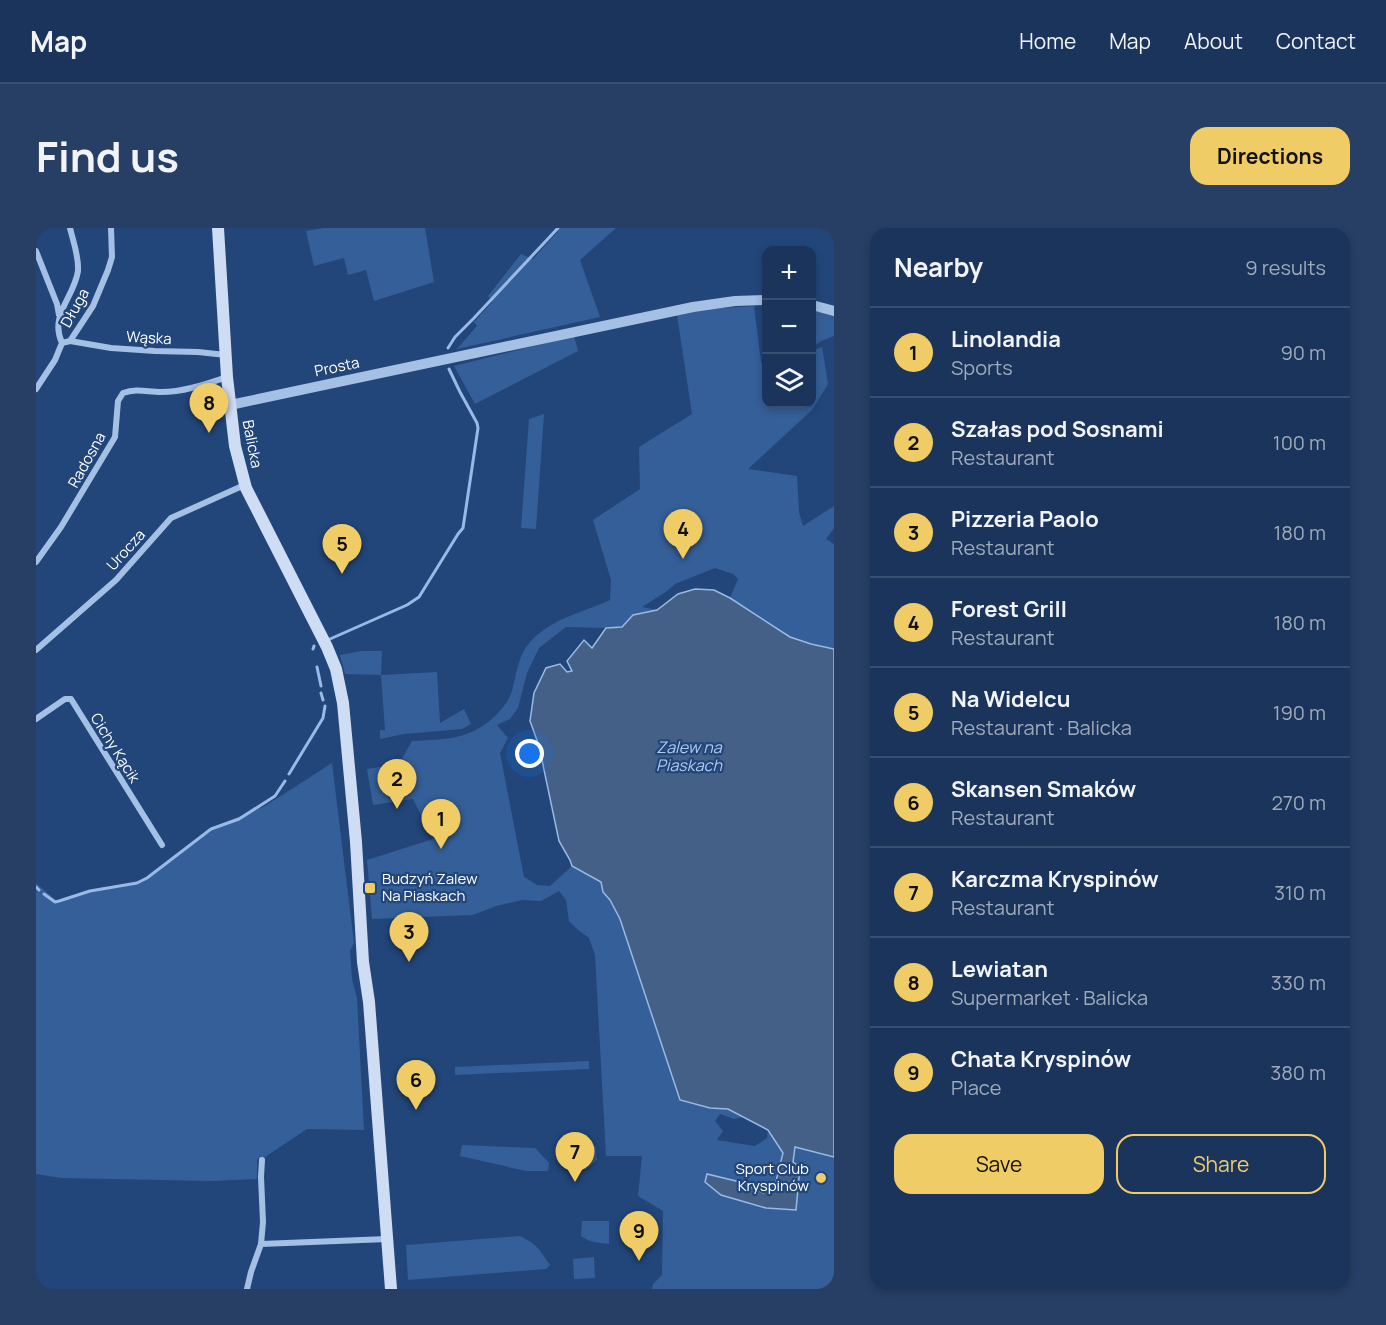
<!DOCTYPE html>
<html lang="en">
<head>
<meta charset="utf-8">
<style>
	body { margin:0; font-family:Manrope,sans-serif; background:#273f65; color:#f1f3f6 }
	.controls { position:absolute; right:18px; top:18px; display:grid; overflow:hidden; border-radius:12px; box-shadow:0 3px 9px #0003 }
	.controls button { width:54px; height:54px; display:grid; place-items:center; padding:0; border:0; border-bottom:2px solid #384f72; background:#1a345c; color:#f1f3f6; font:30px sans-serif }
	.you { position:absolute; left:494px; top:526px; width:21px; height:21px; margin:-15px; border:4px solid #fff; border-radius:50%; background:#1a73e8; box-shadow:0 0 0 9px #1a73e833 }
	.badge { display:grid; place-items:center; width:39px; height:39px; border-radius:50%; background:#f0cc67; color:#111; font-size:20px; font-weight:700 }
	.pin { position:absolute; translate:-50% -50px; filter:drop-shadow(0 2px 3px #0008) }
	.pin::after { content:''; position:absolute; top:32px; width:21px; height:18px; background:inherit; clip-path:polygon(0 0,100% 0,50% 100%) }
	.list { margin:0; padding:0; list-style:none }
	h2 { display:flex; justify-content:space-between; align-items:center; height:78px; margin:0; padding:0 24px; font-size:26px }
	h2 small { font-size:20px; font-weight:400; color:#9faabb }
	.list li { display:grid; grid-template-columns:39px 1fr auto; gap:18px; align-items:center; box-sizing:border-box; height:90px; padding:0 24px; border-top:2px solid #384f72 }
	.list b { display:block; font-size:22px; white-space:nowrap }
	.list p { margin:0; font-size:20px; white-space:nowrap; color:#9faabb }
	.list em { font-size:20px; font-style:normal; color:#9faabb }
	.actions { display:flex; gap:12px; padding:18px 24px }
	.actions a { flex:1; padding:14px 0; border:2px solid #f0cc67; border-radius:18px; text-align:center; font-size:21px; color:#f0cc67 }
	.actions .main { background:#f0cc67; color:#111 }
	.icon { flex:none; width:33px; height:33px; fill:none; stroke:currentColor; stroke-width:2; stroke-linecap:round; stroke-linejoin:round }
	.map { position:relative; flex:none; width:798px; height:1061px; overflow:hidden; border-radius:18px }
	header { display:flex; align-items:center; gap:36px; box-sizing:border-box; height:84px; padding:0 30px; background:#1a345c; border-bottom:2px solid #384f72 }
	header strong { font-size:28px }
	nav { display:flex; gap:33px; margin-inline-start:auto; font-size:21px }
	.intro { display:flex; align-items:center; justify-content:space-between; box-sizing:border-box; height:144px; padding:0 36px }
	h1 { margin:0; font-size:42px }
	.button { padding:15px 27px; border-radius:18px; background:#f0cc67; color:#111; font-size:21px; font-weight:700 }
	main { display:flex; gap:36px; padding:0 36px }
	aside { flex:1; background:#1a345c; border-radius:18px; box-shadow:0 3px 9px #0003 }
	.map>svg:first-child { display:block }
</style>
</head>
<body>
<header>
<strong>Map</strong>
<nav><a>Home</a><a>Map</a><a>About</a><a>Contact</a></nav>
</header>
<div class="intro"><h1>Find us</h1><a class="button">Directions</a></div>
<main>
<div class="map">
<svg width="798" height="1061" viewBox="0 0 798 1061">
	<rect width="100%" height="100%" fill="#22467a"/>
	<path fill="#355f98" d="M288,0h101l9,54 -60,19 -8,-31 -18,5 -4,-17 -30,8 -8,-35z
		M520,0h60l-36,32 20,57 -143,32 20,-23 -3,-4 18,-20 -4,-6 33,-42 12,5 25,-28z
		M718,78l7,56 5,10v32h46v-53l10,-4 6,37 -16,26 -64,59 49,7 2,36 4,14 31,-20v22l-8,11 8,5v104l-23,-4 -21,-7 -60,-39 8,-19 -5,-5 -18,-6 -40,16 -8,7 -25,16 15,3 -24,5 -11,12 -16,1 -40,-1 -27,21 -12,25 -9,35 -8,11 -13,6 11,13 -8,15 24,124 13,8 13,1 22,-20 29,16 2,10 7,8 10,19 60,181 30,8 18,1 15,8 -9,2 -14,-5 -5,7 8,10 -6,9 38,6 12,-8 1,-8 15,24 -8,25 -1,10 -11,4 -23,-11 -33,-8 -2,8 16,13 45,13 30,2 4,-43 -7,-5 2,-15 39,10v132h-182l1,-5 9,-9 1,-64 -25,-15 4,-40h-36l-11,-201 -6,-17 -11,-8 -9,-9 -3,-21 -7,-9 -18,10 -19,-1 -26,6 -23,9 -101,4 -5,-59 66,-21 -20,-40 -40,6 -6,-36 32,-5 13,-23c32,-2 56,0 82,-24 7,-7 15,-16 18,-26 5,-19 6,-37 20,-51 21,-22 52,-28 78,-40l1,-20 -18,-60 47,-31 -1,-42 53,-33 -15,-99 28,-6z
		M779,82l19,5v21l-13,5 -8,6 -1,-1v-32z
		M538,108l4,15 -103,53 -21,-38z
		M508,186l-8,115 -15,-1 8,-109z
		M325,423h21l-1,24 56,-3 3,51 24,-14 7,15 -9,5 -58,5 -24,5v-9h5l-4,-55 -36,-1 -5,-19z
		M296,535l22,180 -4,8 2,28 5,19 7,132 -57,-1 -42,28 -8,2v20l-46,2 -150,-3 -25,-4v-291l22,19 24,-10 60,-10 71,-55 52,-21z
		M553,833v8l-134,6v-8z
		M555,914l5,5 1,13 -11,9h-21l-4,-7 2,-17z
		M426,917l73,3 14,15 -1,8h-22l-66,-15z
		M546,993h27v23c-10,-1 -20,-2 -28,-8z
		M484,1008c18,9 19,13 30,29l-4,4 -138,11 -2,-35z
		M558,1029l1,21 -21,1 -1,-20z"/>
	<path fill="#456086" stroke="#98bae6" stroke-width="1.5" d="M659,361l19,1 16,8 60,39 21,7 23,5v508l-39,-10 -2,15 7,5 -4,43 -30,-2 -45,-13 -16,-13 2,-8 33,8 23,11 11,-4 9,-36 -15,-23 -40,-21 -18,-1 -30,-8 -60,-181 -10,-19 -7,-8 -2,-10 -29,-16 -2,-6 -11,-19 -20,-95 -9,-25 4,-28 12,-25 14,-4 7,8 5,-1 -5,-10 17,-21 8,8 14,-20 16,-1 11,-12 24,-5 21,-16z"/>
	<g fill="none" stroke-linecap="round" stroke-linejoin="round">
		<path stroke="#98bae6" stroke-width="3" d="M412,120l7,-11 19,-19 84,-90
			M294,411l77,-34 12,-8 39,-63 5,-6 15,-100 -1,-5 -17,-31 -11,-23
			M277,421l1,-3
			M281,439l4,19
			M285,465l2,7
			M253,546l34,-56 2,-12
			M0,659l3,3
			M8,666l11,8 4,-1 31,-10 47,-8 10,-5 64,-49 28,-10 36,-23 10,-15"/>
		<path stroke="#a4c0e5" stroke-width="6" d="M0,23l21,53 2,11
			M34,113l41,7 44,3 43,1 28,3
			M26,115c-13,-28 12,-45 16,-72 1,-15 -5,-30 -8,-43
			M0,161l19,-29 7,-17 8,-2 23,-35 15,-36 4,-13 -1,-29
			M0,334l25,-35 54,-90 3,-36 5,-8c14,-5 24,-1 38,-1 23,0 45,-8 66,-15
			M0,422l80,-70 55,-62 69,-31 6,1
			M0,491l29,-20h6l91,146
			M225,1016l126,-5
			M211,1061l4,-17 10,-28 2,-22 -2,-45 1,-17"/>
		<path stroke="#a4c0e5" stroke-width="10" d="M776,77l22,6
			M194,177l463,-98 42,-6 31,-1"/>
		<path stroke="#ceddf4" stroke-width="12" d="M182,0l9,149 8,69 11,42 81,159 9,22 7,34 13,139 7,120 6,40 22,287"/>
	</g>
	<g fill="#f0cc67" stroke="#22467a" stroke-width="2">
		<rect x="328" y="654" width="12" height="12" rx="3"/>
		<circle cx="785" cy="950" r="6"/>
	</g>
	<g text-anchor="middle" stroke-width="4.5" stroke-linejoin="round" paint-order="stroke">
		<g font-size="15" fill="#fff" stroke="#22467a">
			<text transform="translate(39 80) rotate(-61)" y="5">Długa</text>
			<text transform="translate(113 110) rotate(3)" y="5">Wąska</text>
			<text transform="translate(301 139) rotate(-12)" y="5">Prosta</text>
			<text transform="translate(216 216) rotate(79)" y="5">Balicka</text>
			<text transform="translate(51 232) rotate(-61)" y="5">Radosna</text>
			<text transform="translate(90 322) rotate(-48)" y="5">Urocza</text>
			<text transform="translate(79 520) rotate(58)" y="5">Cichy Kącik</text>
		</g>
		<g font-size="15" fill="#fff" stroke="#22467a" text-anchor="start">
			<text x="346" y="656">Budzyń Zalew<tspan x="346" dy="17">Na Piaskach</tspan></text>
			<text x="773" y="946" text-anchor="end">Sport Club<tspan x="773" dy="17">Kryspinów</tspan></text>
		</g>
		<g font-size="16" font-style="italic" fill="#afcaed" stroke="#22467a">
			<text x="653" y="525">Zalew na<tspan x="653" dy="18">Piaskach</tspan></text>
		</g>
	</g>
</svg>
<div class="controls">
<button>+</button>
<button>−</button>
<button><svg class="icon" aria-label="layers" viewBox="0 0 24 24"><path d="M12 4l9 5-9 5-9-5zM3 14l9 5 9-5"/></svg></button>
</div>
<div class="you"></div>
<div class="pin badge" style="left:405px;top:621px">1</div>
<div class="pin badge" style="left:361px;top:581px">2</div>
<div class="pin badge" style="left:373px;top:734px">3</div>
<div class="pin badge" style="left:647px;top:331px">4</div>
<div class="pin badge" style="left:306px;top:346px">5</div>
<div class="pin badge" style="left:380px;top:882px">6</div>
<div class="pin badge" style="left:539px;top:954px">7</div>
<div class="pin badge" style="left:173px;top:205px">8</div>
<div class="pin badge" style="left:603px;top:1033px">9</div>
</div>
<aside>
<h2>Nearby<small>9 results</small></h2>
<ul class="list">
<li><span class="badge">1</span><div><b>Linolandia</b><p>Sports</p></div><em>90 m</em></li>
<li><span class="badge">2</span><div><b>Szałas pod Sosnami</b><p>Restaurant</p></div><em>100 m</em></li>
<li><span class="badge">3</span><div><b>Pizzeria Paolo</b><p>Restaurant</p></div><em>180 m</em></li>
<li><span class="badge">4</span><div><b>Forest Grill</b><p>Restaurant</p></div><em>180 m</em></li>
<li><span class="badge">5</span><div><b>Na Widelcu</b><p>Restaurant · Balicka</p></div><em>190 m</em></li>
<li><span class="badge">6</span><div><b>Skansen Smaków</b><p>Restaurant</p></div><em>270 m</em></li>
<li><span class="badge">7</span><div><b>Karczma Kryspinów</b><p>Restaurant</p></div><em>310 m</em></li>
<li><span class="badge">8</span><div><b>Lewiatan</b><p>Supermarket · Balicka</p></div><em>330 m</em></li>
<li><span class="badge">9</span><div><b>Chata Kryspinów</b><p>Place</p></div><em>380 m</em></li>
</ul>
<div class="actions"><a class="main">Save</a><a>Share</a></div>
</aside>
</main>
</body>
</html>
